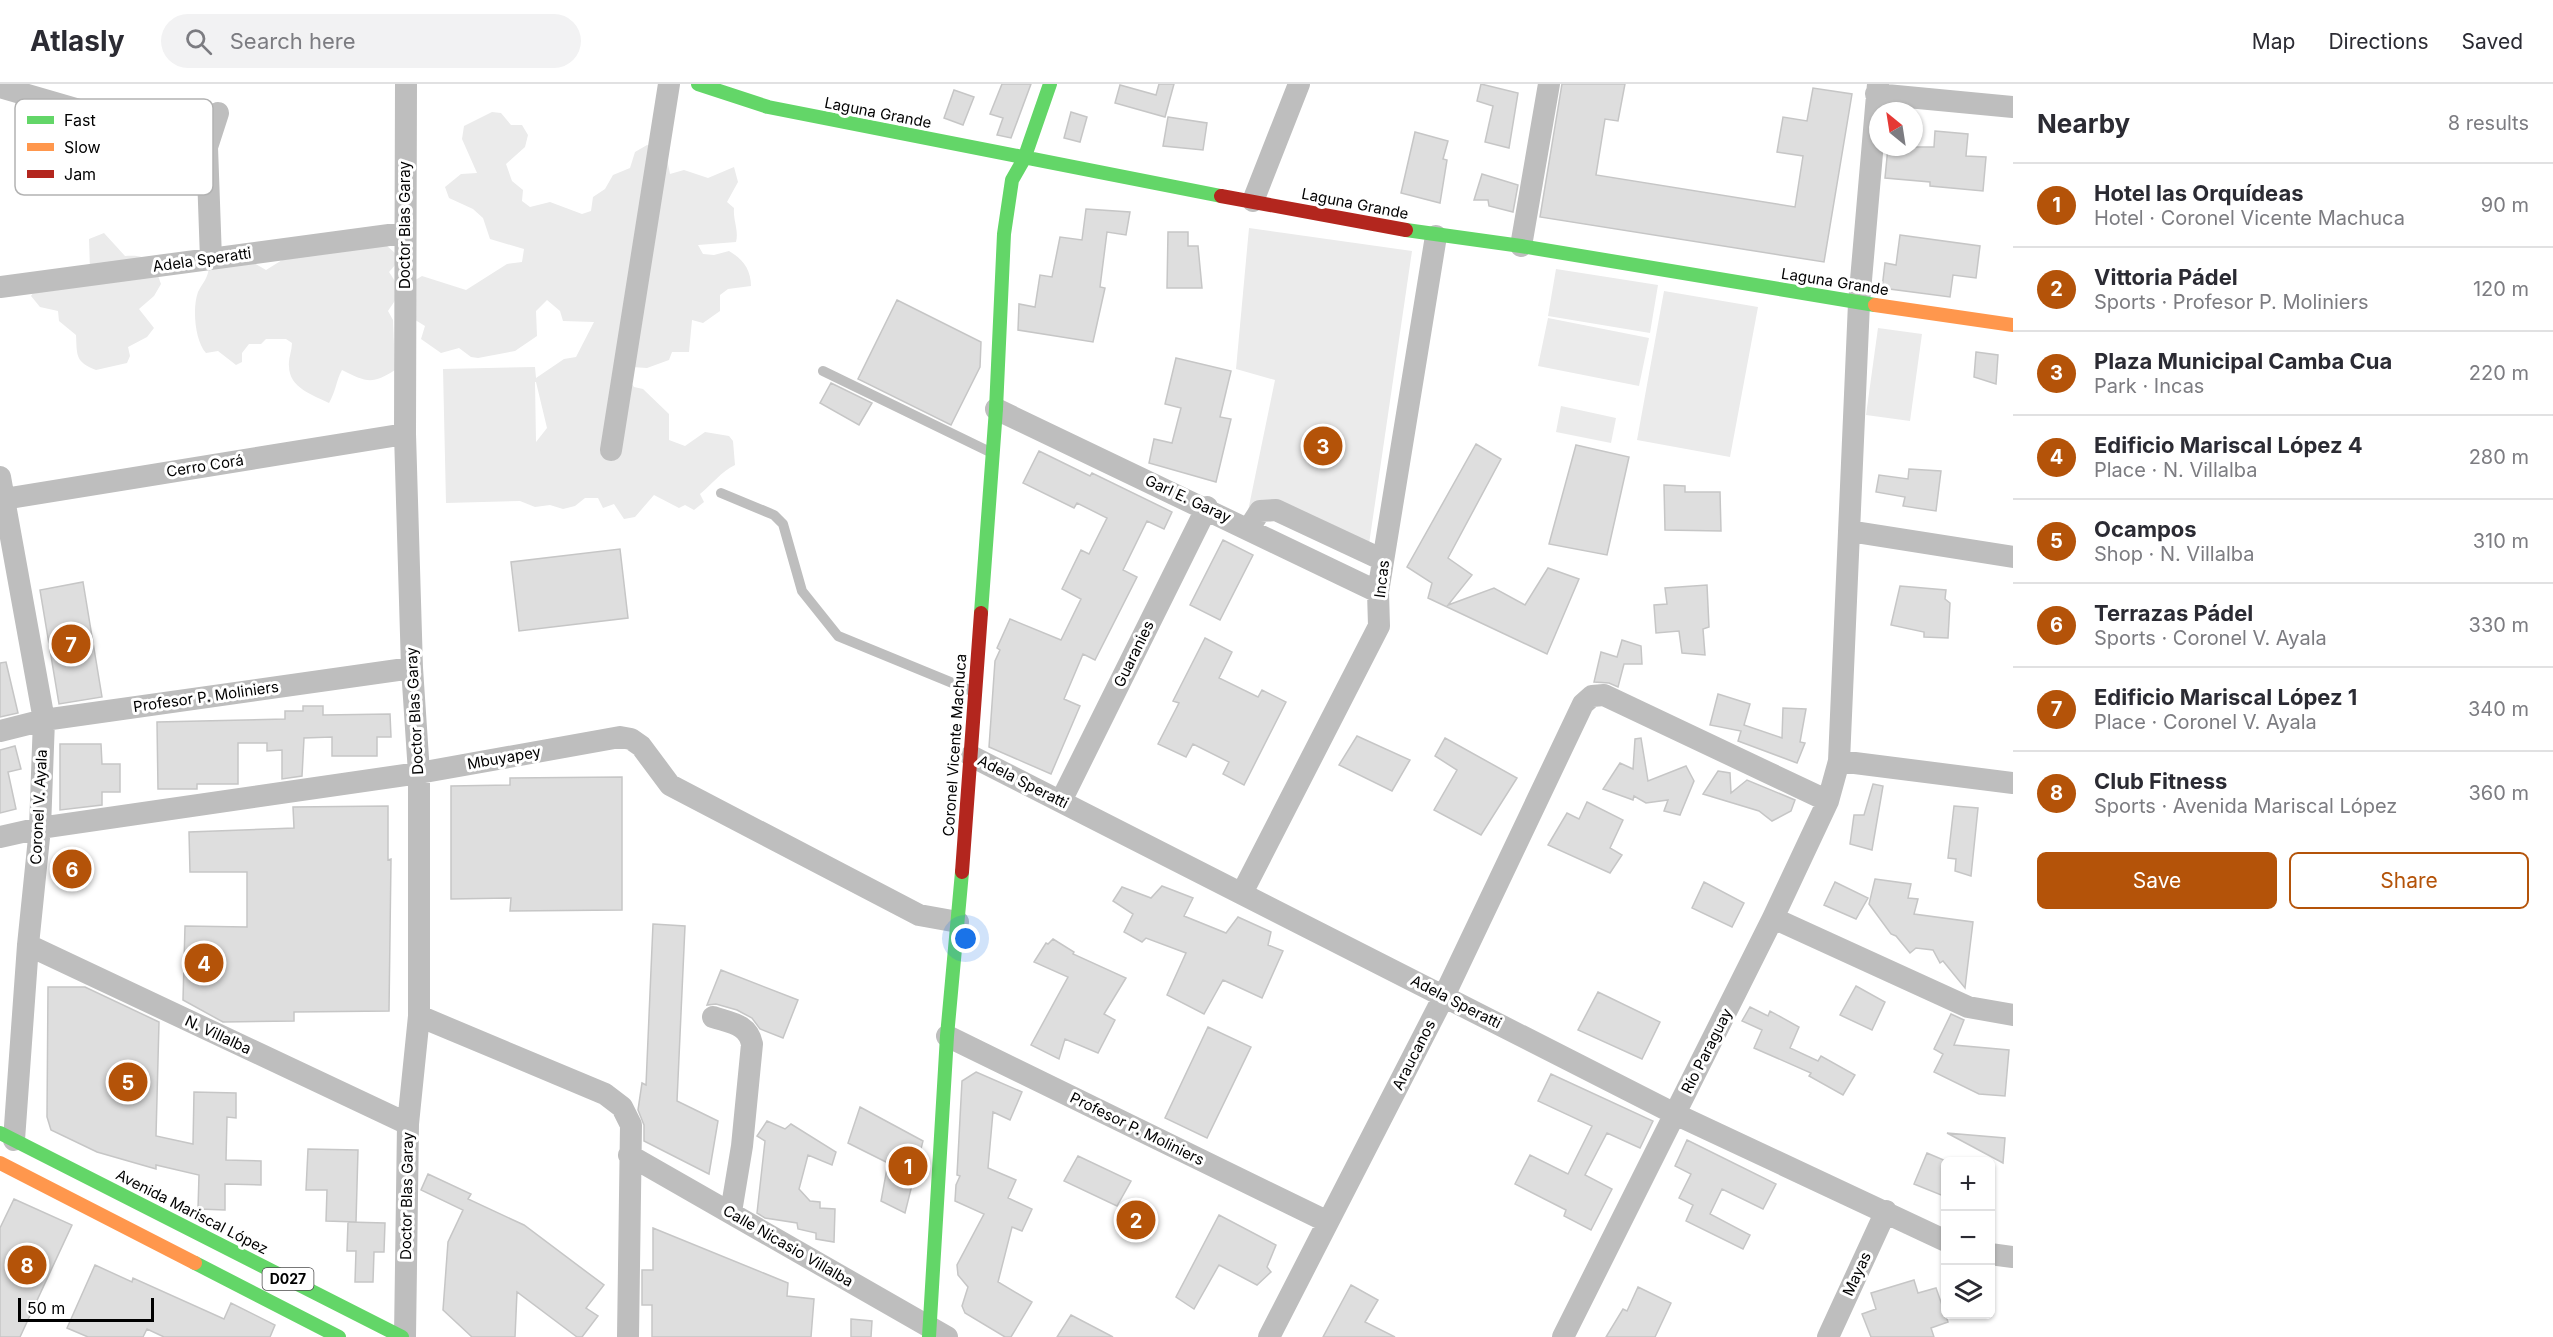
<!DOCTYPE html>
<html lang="en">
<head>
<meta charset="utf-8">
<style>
	body { margin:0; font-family:Inter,sans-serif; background:#f2f2f3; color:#2b2b33 }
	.controls { position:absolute; right:18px; bottom:18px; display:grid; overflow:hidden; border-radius:9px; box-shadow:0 2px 4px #0004 }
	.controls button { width:54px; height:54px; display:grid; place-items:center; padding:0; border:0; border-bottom:2px solid #e1e1e2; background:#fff; color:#2b2b33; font:30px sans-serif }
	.compass { position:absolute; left:1869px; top:18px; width:54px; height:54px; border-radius:50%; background:#fff; box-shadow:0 2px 4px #0004; rotate:330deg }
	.scale { position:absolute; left:18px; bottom:15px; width:136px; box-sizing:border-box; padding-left:6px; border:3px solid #000; border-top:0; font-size:16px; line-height:21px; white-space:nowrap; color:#000; -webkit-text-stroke:4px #fff; paint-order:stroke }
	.you { position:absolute; left:966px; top:855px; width:21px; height:21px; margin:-15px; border:4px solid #fff; border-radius:50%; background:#1a73e8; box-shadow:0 0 0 9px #1a73e833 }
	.badge { display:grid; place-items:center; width:39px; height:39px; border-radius:50%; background:#b45309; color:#fff; font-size:20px; font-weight:700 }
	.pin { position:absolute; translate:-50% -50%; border:3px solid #fff; box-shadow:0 2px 6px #0006 }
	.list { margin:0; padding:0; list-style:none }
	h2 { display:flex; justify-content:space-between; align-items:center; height:78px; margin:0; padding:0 24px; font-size:26px }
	h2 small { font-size:20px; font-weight:400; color:#7c7c81 }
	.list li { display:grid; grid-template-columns:39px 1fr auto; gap:18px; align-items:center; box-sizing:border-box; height:84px; padding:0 24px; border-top:2px solid #e1e1e2 }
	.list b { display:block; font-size:22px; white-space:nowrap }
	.list p { margin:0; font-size:20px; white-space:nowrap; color:#7c7c81 }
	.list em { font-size:20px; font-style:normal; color:#7c7c81 }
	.actions { display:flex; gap:12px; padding:18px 24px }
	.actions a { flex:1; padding:14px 0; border:2px solid #b45309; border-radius:9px; text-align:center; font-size:21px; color:#b45309 }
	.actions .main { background:#b45309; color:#fff }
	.icon { flex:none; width:33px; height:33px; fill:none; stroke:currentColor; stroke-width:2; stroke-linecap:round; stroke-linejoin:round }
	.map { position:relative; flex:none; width:2013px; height:1253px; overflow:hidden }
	header { display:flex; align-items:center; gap:36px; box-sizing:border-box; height:84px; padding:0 30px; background:#fff; border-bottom:2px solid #e1e1e2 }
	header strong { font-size:28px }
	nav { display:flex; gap:33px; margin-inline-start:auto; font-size:21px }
	.search { width:420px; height:54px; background:#f2f2f3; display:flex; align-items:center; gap:15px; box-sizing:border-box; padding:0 21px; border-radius:33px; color:#7c7c81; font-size:22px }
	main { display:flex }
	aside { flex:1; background:#fff }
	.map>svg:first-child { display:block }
</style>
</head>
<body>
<header>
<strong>Atlasly</strong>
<div class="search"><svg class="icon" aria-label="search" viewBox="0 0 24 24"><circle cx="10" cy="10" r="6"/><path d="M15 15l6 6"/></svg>Search here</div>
<nav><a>Map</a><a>Directions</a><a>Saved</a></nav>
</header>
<main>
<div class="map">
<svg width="2013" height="1253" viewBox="0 0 2013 1253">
	<rect width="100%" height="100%" fill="#fff"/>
	<path fill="#ebebeb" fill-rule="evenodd" d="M492,28l9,1 10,12h11l6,10 -3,12 -19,17 6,17 11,9 -1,11 8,6 20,-5 32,12 9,-3 2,-14 12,-8 8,-14 17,-7 5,-16 12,-7 18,4 5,25 14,-4 24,8 26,-11 4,15 -11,20 7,6c-1,13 5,22 2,34l-38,3 5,9 11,1 15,-4c14,8 22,19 22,35l-23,3 -8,6v16l-17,12 -11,-3 -3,32h-17l-3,8 -22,8 -15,-1 -9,4 11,16 9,2 26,25v26l16,6 20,-14 24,4 4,5 2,24c-14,7 -23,19 -35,29l4,8 -10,8 -9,-5 -6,3 -25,-13 -19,22 -11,2 -10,-15 -11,4 -5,-10h-13l-10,8 -12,3 -13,-4 -15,2 -15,-6 -74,2 -3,-134 92,-2 1,11 28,-19 12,-2 18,-35 -31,-1 -3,-10 -13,-11 -11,11 1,25 -22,15 -37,7 -7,-1 -12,-9 -18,5 -20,-14 4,-13 -13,-8v-36l10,-6 44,14 41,-26 15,-2 2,-13 -34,-10 -7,-21 -10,-9 -24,-11 -4,-11 16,-13 16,-1 -15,-34 2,-13zM536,298l11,46 -11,14 -1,-60z
		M1249,144l163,23 -44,300 -120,-40 27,-131 -39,-11z
		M104,149l21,23c24,-2 29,6 36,28l-7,12 -15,13 15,19 -7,9 -19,10 2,9 -3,7 -31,7c-21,-8 -19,-15 -20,-35l-17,-14 -1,-10 -18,-4 -9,-11 9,-14 50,-12 -1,-31z
		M376,152l20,18 1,9 -8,9c13,19 12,20 -1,39l5,9 2,50c-23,15 -29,12 -53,0 -6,11 -6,21 -13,33 -16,-8 -40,-15 -40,-37 -1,-7 3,-15 3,-23l-6,-4h-20l-5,5h-12l-7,9v9l-6,3 -18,-14 -12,2c-11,-12 -14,-45 -8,-61 5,-10 10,-13 11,-26l31,-11 26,15 21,-13z
		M1556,185l102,16 -8,48 -102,-17z
		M1664,207l94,16 -28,150 -93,-17z
		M1548,234l101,20 -10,48 -101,-20z
		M1878,244l44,6 -12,87 -44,-6z
		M1561,322l55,12 -5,25 -55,-11z"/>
	<path fill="#dedede" stroke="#c6c6c6" stroke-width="1.5" d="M1002,0h29l-20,54 -14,-3 6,-17 -13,-4z
		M1159,0h15l-9,33 -50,-14 5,-18 36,10z
		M1481,0l37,9 -9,55 -24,-6 8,-36 -16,-5z
		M1562,0h63l-7,37 -13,-2 -9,56 199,32 8,-51 -26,-4 6,-35 24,4 6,-33 39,6 -28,168 -284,-45z
		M954,6l20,7 -11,28 -19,-7z
		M1071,28l16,5 -7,25 -16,-4z
		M1168,33l39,6 -4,27 -40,-4z
		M1935,47l33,3 -2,22 20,1 -3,34 -53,-5v-4l-45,-4 3,-31h46z
		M1415,48l33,9 -5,18 4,1 -7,43 -39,-10z
		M1482,90l36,11 -5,27 -24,-6 -1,-6h-14z
		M1086,125l44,3 -4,23 -19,-3 -7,55 5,1 -12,54 -75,-12 1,-26 16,3 5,-32 12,2 8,-40 22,3z
		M1168,148h20v14h10l4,42h-35z
		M1900,151l80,11 -4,32 -23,-3 -3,22 -68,-9 3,-25 11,2z
		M897,216l84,42 -1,25 -29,58 -93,-46z
		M1976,268l22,3 -2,29 -22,-7z
		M1176,274l55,13 -11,46 11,2 -15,63 -67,-19 5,-24 18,4 9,-35 -16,-4z
		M831,299l41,20 -13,22 -39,-22z
		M1476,360l25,15 -53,99 24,17 -24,30 46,-17 31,17 23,-37 31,11 -32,75 -119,-56 4,-15 -25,-16z
		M1576,361l53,12 -22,98 -58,-11z
		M1039,367l51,25 2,-3 80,39 -8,17 -17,-8 -24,49 14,7 -42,83 -12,-6 -19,45 16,7 -29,68 -62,-27 6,-86 5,-11 -3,-2 13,-29 51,21 20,-41 -19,-10 19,-39 8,4 18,-36 -30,-15 -3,5 -51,-25z
		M1909,385l32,2 -5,40 -33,-5 2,-9 -29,-5 3,-17 29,4z
		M1664,401l21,1v6h35l1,39 -56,-1z
		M1223,456l30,15 -33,65 -30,-15z
		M620,465l8,69 -109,13 -8,-69z
		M83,498l19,115 -43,7 -19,-114z
		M1707,501l2,42 -6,2 2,26 -23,-2 -3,-22 -23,2 -2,-28 13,-1 -2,-16z
		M1900,502l46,4 -1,9 5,4 -2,35 -24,-1v-5l-33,-7z
		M1205,554l27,14 -13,26 39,19 4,-7 24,12 -42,83 -21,-11 6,-12 -36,-18 -7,13 -28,-13 21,-41 -6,-2z
		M1622,556l19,6 1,18h-18l-6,23 -9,-4 -15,-1 7,-30 16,5z
		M6,578l12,51 -18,4v-54z
		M1718,610l32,10 -6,21 38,13 1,-30 23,1 -6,33 5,1 -8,20 -59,-22 3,-10 -31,-6z
		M303,622h20v9l67,-1 1,23h-14v19h-45v-19l-28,1 -2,38 -20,3v-29l-15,1v-8h-29v41h-41v5h-39l-1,-67 128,-3v-8h18z
		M1357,652l53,24 -18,31 -53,-26z
		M1445,654l72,40 -36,57 -47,-25 23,-40 -22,-14z
		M1641,654l7,43 38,-15 8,15 -14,34 -16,-4 4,-11 -22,3 -12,-7 -1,4 -30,-11 17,-26 13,6 2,-30z
		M60,660h41l1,20h18v28h-18v13l-42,5z
		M15,662l6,23 -13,3 8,37 -16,4v-63z
		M1718,687l12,2 1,20 16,-13 48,20 -4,11 -19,10 -13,-10 -56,-17z
		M622,693v133l-112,1 1,-13 -60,1v-113l59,-1v-7z
		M1873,700l10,2 -11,64 -22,-6 4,-29h10z
		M1587,718l36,18 -13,28 12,7 -12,18 -62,-28 19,-32 12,6z
		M388,722v54l3,-1 -2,152 -95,1v9l-71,1 -40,-22 2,-74 62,1v-55h-57l-1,-40 105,-4 -1,-21z
		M1954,722l24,2 -7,68 -16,-5 1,-12 -8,-1z
		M1875,795l36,5 -3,14 10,1 -4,15 59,8 -8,66 -22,-27 -3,2 -7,-13 -17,-2 -6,5 -14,-17 -5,-2 -22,-30z
		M1704,798l40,21 -12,24 -40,-19z
		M1835,798l33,16 -12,21 -32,-14z
		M1162,802l31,12 -9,18 42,17 12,-16 33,15 -3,13 15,6 -21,47 -39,-18 -19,34 -37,-19 19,-42 -40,-15 -4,4 -18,-10 9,-18 -20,-13 9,-14 29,11z
		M653,840l32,2 -8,175 41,20 -9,53 -65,-33v-16l-6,-15 4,-27 4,2z
		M1053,855l21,13 -1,2 53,24 -22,36 11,6 -17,33 -33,-14 -6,20 -28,-14 37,-68 -34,-15 12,-19 2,1z
		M721,886l77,30 -15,38 -23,-9 -8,-11 -15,-8 -21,-6 -9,1z
		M1856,902l29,16 -13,28 -32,-15z
		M48,903h37l74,35 -3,114 37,8 1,-52 42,1v25l-9,-1 -1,43 35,1v24l-36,-1v26l-27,-1 1,-34 -43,-10v4l-59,-17 -46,-22 -4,-13z
		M1598,908l62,30 -18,37 -64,-29z
		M1750,923l18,9 2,-5 29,16 -9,21 28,13 3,-5 34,19 -12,20 -34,-19 2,-3 -57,-25 8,-18 -20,-9z
		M1951,930l13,6 -10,25 55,5 -4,46 -26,-2 -45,-22 9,-18 -9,-5z
		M1208,943l43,20 -44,91 -42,-20z
		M976,988l46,20 -12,28 -17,-8 -5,56 28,12 -8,18 24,11 -10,22 -10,-4 -14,55 34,20 -21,35h-6l-40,-24 -3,-7 6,-19 -10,-12 -1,-10 27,-51 -29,-13 1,-16 4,-9 -3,-1 5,-94z
		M1551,990l102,47 -13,27 -33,-15 -22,42 27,14 -21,41 -27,-14 2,-6 -51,-26 15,-29 38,19 24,-48 -54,-25z
		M860,1023l63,34 -18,72 -24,-12 7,-38 -40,-20z
		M767,1037l18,8 6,-5 45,28 -4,13 -24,-10 -9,34 11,12 10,1v6l15,1 -1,33 -18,-3v-6l-18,-4 -1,-6 -32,-5 -8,-5 8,-72 -8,-5z
		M1947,1049l58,5 -2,25z
		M1687,1056l89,44 -13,25 -41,-20 -12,25 40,21 -7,14 -57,-28 7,-16 -14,-7 12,-24 -16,-8z
		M308,1065l50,1 -2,72 -30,-1 1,-31h-21z
		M1927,1069l19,8v36l-32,-13z
		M1078,1072l53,25 -14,25 -53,-25z
		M428,1090l43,20 -3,5 56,26 80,60 -18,23 12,8 -16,21h-5l-60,-45 -2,45h-43l-29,-27 5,-68 15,-32 -42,-20z
		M14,1115l58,26 -52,112h-20v-109z
		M1219,1131l57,30 -9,22 4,5 -14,13 -38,-20 -25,44 -18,-12z
		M348,1138l37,1 -1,29h-10l-1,30h-18l1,-31h-9z
		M653,1144l135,55 -1,13 27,3 -3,38h-159v-32h-10v-35h11z
		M95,1181l37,17 1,-4 91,41 7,-16 44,22 -5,12h-106l-17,-8 -4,8h-55l-21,-9z
		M1914,1196l4,13 18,-5 12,34 -17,6 3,9h-63l-9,-23 14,-5 -5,-16z
		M1351,1201l27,15 -13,22 30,15h-72z
		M1638,1203l33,16 -16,34h-49l17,-28 4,2z
		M1071,1231l42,22h-56z
		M851,1235l21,2 -1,16h-20z"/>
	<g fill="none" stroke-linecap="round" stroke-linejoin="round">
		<path stroke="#bebebe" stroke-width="10" d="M823,287l167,81
			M721,409l53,22 9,9 19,67 36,45 134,55"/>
		<path stroke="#bebebe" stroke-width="22" d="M0,3l207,60
			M1876,10l137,13
			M1253,117l46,-117
			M1521,162l28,-162
			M211,175l-4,-112 11,-34
			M0,203l404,-54
			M996,325l382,183
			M611,366l58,-366
			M0,393l44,243 -4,108 -12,117 -14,195
			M4,415l401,-65
			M1249,444l11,-17 16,-1 107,50
			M1849,447l164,26
			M0,647l44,-11 368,-52
			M971,672l704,358 271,127
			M1839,677l174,22
			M1061,717l146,-294
			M0,753l40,-9 379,-55 201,-36 11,2 10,7 29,39 249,130 39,7
			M1242,809l137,-267 -1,-34 58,-356
			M1773,834l195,89 45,8
			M28,861l380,179
			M419,932l186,78 17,13 9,18 -3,212
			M713,933c18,6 35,7 39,27l-10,102 -11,66
			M947,952l381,186
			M629,1071l318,182
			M1990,1170l23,3
			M405,1253l3,-213 11,-108v-243l-7,-105 -7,-234 1,-350
			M1269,1253l175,-341 139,-292 9,-8 12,-1 224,106
			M1563,1253l210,-419 55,-117 11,-40 20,-458 19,-219
			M1828,1253l58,-126"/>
		<path stroke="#63d668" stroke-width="14" d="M698,0l70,23 453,89
			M1406,146l115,16 354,59
			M981,529l15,-204 8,-175 8,-54 12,-21 26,-75
			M0,1049l402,204
			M195,1179l144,74
			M929,1253l18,-301 15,-164"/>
		<path stroke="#ff974d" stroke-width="14" d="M1875,221l138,20
			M0,1079l195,100"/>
		<path stroke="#b3261e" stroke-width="14" d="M1221,112l185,34
			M962,788l19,-259"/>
	</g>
	<g text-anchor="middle" stroke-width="6" stroke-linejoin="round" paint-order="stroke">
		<rect fill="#fff" stroke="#4c4c4c" stroke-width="1.5" x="262.5" y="1184" width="51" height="22" rx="4.5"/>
		<g font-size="14" font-weight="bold" fill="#000">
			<text x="288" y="1200">D027</text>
		</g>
		<g font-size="15" fill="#000" stroke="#fff">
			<text transform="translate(878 29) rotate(11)" y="5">Laguna Grande</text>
			<text transform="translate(1355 120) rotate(11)" y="5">Laguna Grande</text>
			<text transform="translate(405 141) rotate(-90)" y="5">Doctor Blas Garay</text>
			<text transform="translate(202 176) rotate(-8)" y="5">Adela Speratti</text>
			<text transform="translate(1835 198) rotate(9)" y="5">Laguna Grande</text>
			<text transform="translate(205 382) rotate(-9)" y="5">Cerro Corá</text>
			<text transform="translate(1188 415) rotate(25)" y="5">Garl E. Garay</text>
			<text transform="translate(1382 495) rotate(-83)" y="5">Incas</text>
			<text transform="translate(1134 570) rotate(-64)" y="5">Guaranies</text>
			<text transform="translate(206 613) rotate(-8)" y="5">Profesor P. Moliniers</text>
			<text transform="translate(415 627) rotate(-93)" y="5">Doctor Blas Garay</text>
			<text transform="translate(955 661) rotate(-86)" y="5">Coronel Vicente Machuca</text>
			<text transform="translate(504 674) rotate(-10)" y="5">Mbuyapey</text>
			<text transform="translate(1023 698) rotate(27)" y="5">Adela Speratti</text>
			<text transform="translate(39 723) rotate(-87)" y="5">Coronel V. Ayala</text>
			<text transform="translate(1456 918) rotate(27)" y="5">Adela Speratti</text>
			<text transform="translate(218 951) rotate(25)" y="5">N. Villalba</text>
			<text transform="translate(1707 967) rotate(-63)" y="5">Río Paraguay</text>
			<text transform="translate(1414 971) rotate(-63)" y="5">Araucanos</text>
			<text transform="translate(1137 1045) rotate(26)" y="5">Profesor P. Moliniers</text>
			<text transform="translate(407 1112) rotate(-89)" y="5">Doctor Blas Garay</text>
			<text transform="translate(192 1128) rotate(27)" y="5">Avenida Mariscal López</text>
			<text transform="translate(788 1162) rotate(30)" y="5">Calle Nicasio Villalba</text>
			<text transform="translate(1857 1190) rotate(-65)" y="5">Mayas</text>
		</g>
	</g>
	<rect x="15" y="15" width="198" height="96" rx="9" fill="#fff" stroke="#b2b2b2" stroke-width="1.5"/>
	<rect x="27" y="32" width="27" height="8" fill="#63d668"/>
	<rect x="27" y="59" width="27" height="8" fill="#ff974d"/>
	<rect x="27" y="86" width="27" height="8" fill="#b3261e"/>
	<g font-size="16" fill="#000">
		<text x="64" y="42">Fast</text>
		<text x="64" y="69">Slow</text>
		<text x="64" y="96">Jam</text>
	</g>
</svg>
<div class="controls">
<button>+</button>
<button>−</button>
<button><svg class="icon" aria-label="layers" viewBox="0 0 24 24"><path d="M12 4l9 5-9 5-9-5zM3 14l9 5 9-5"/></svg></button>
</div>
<svg class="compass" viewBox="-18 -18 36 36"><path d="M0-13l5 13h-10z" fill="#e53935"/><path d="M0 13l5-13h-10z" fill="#7c7c81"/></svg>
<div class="scale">50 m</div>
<div class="you"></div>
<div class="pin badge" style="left:908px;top:1082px">1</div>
<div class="pin badge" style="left:1136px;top:1136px">2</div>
<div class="pin badge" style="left:1323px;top:362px">3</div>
<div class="pin badge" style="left:204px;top:879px">4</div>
<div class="pin badge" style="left:128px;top:998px">5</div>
<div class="pin badge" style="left:72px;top:785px">6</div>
<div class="pin badge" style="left:71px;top:560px">7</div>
<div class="pin badge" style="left:27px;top:1181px">8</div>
</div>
<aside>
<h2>Nearby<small>8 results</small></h2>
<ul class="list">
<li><span class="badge">1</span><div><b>Hotel las Orquídeas</b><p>Hotel · Coronel Vicente Machuca</p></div><em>90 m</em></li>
<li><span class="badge">2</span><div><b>Vittoria Pádel</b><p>Sports · Profesor P. Moliniers</p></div><em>120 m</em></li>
<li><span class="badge">3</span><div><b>Plaza Municipal Camba Cua</b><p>Park · Incas</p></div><em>220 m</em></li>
<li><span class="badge">4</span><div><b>Edificio Mariscal López 4</b><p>Place · N. Villalba</p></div><em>280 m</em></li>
<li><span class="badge">5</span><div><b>Ocampos</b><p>Shop · N. Villalba</p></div><em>310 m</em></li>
<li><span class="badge">6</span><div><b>Terrazas Pádel</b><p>Sports · Coronel V. Ayala</p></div><em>330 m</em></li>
<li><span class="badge">7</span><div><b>Edificio Mariscal López 1</b><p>Place · Coronel V. Ayala</p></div><em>340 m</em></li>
<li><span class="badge">8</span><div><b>Club Fitness</b><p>Sports · Avenida Mariscal López</p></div><em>360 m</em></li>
</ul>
<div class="actions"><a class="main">Save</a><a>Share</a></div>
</aside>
</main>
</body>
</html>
